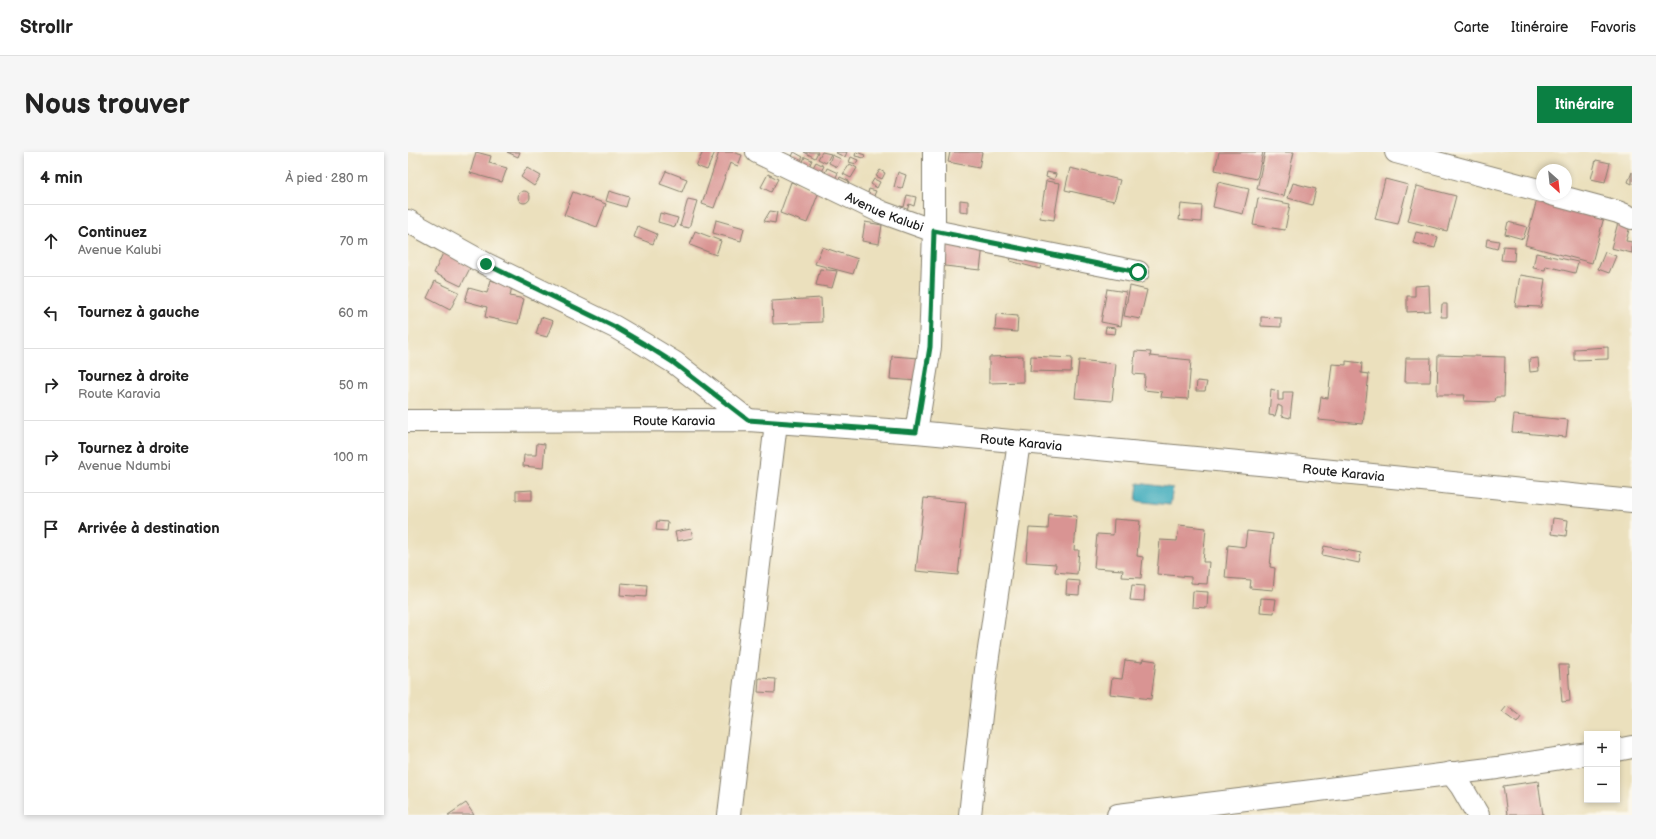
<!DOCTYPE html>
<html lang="fr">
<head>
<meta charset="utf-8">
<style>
	body { margin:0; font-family:"Balsamiq Sans",sans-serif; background:#f6f6f6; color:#222 }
	.controls { position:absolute; right:12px; bottom:12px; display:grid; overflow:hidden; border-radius:0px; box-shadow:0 2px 6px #0003 }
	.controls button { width:36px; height:36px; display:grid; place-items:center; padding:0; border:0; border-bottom:1px solid #e0e0e0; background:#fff; color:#222; font:20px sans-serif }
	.compass { position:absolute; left:1128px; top:12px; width:36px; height:36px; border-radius:50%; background:#fff; box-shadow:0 2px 6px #0003; rotate:153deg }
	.stop { position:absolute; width:12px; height:12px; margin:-9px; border:3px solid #0b8043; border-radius:50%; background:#fff }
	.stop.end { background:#0b8043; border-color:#fff; box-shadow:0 1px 4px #0008 }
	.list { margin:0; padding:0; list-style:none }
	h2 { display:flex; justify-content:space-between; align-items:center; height:52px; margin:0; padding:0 16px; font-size:17px }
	h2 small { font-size:13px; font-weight:400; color:#767676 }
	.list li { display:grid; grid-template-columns:26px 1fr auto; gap:12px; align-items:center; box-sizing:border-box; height:72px; padding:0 16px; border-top:1px solid #e0e0e0 }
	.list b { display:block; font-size:15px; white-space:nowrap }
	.list p { margin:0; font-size:13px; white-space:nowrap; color:#767676 }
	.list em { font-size:13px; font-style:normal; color:#767676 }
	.icon { flex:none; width:22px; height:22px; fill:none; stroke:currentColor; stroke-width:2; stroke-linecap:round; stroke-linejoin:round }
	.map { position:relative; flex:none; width:1224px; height:663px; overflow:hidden; border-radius:0px }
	header { display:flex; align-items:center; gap:24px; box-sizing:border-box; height:56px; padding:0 20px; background:#fff; border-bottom:1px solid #e0e0e0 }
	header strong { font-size:19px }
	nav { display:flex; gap:22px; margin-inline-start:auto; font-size:14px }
	.intro { display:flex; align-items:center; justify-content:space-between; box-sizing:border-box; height:96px; padding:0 24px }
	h1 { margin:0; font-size:28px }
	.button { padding:10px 18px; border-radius:0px; background:#0b8043; color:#fff; font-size:14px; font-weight:700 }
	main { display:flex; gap:24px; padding:0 24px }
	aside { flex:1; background:#fff; border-radius:0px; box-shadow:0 2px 6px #0003 }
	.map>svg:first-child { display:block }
</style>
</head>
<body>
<header>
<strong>Strollr</strong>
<nav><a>Carte</a><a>Itinéraire</a><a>Favoris</a></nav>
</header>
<div class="intro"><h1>Nous trouver</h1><a class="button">Itinéraire</a></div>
<main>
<aside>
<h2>4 min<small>À pied · 280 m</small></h2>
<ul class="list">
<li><svg class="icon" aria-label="ahead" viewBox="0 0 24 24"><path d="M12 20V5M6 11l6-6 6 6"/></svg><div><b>Continuez</b><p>Avenue Kalubi</p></div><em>70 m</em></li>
<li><svg class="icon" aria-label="left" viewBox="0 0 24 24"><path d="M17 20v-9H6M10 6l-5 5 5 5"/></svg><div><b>Tournez à gauche</b></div><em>60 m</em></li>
<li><svg class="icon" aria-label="right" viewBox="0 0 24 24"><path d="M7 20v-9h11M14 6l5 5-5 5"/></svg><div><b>Tournez à droite</b><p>Route Karavia</p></div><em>50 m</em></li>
<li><svg class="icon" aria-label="right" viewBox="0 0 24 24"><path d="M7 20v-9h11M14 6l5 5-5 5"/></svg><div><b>Tournez à droite</b><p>Avenue Ndumbi</p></div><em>100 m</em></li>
<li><svg class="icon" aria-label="arrive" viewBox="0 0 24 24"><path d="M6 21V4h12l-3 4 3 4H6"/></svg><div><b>Arrivée à destination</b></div></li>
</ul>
</aside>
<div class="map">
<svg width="1224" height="663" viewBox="0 0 1224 663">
	<rect width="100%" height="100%" fill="#fbf7ec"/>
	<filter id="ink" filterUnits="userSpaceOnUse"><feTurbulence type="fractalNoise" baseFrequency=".025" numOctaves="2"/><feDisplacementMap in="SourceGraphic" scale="8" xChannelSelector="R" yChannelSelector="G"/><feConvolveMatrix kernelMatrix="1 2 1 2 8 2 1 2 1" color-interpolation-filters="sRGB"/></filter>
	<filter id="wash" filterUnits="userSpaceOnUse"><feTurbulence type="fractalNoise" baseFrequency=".012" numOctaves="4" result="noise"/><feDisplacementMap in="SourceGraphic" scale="16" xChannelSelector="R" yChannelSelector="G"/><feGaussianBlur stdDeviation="0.9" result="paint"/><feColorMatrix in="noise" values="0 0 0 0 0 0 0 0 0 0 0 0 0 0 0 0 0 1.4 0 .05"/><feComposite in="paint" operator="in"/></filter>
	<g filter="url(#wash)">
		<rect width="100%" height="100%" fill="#ebe0bd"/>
		<path fill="#3eabbc" stroke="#2d646c" d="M730,331l35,5 -3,17 -34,-4z"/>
		<g id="blocks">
			<path fill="#d99493" d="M68,0l15,4 -2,7 18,5 -5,14 -32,-9z
				M99,0h13l-2,5z
				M295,0h12l-8,18 -11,-4z
				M311,0h13l10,3 -4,11 -8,-3 -16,45 -12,-4z
				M386,0l9,5 -4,6 -8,-4z
				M396,0h14l-3,6z
				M414,0l9,2 -5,9 -8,-4z
				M429,0h10l-2,5 -9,-4z
				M448,0l9,3 -1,3 -9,-2z
				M542,0h32l-3,16 -31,-6z
				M811,0h44l-6,27 -42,-9z
				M857,0h29l-10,44 -27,-7z
				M424,3l9,4 -4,8 -8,-4z
				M397,5l7,3 -4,9 -7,-3z
				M443,5l7,3 -2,4 -7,-2z
				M1188,8l14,3 -5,19 -14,-3z
				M408,10l8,4 -5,9 -8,-4z
				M442,12l7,4 -6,10 -8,-4z
				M119,16l14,8 -7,10 -13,-9z
				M419,16l11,5 -3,6 -11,-4z
				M662,16l50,12 -6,21 -49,-11z
				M472,18l5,3 -3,6 -6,-3z
				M258,19l21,8 -5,13 -22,-8z
				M490,20l8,3 -4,14 -8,-2z
				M639,20l9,2 -2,6 -8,-3z
				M1224,20v12l-4,-2z
				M360,22l10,5 -7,13 -10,-5z
				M432,25l9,4 -2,8 -10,-4z
				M466,27l6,3 -3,6 -6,-4z
				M977,27l23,6 -10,39 -23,-5z
				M638,29l14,2 -6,37 -14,-2z
				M383,30l28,10 -12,31 -27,-10z
				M810,30l31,7 -6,25 -30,-7z
				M885,31l23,6 -4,16 -24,-7z
				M1009,34l39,10 -9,35 -39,-10z
				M461,37l7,2 -3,7 -6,-2z
				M110 45a6 6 0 1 1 12 0a6 6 0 1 1-12 0Z
				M201,39l20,6 -3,10 -20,-6z
				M165,40l33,12 -9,23 -33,-12z
				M499,43l9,2 -2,9 -5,-2 -2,7 -8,-2 1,-3 4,1z
				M850,46l32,6 -5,26 -32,-5z
				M280,47l9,2 -8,27 -9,-2z
				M1129,47l67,18 -12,46 -67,-18z
				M552,48l8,1v11l-8,-1z
				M773,52l21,2 -1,16 -22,-2z
				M362,59l7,1 -2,11 -11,-2z
				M252,61l18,5 -3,9 -17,-5z
				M1211,67l12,3 -5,19 6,1v11l-21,-5z
				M308,68l28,8 -3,13 -28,-8z
				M457,70l17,3 -3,19 -17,-3z
				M1100,70l19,5 -4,12 -18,-5z
				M230,74l19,8 -4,10 -19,-7z
				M287,79l26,10 -5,14 -26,-10z
				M1008,80l22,5 -3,11 -22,-5z
				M1079,87l12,2 -2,8 -11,-3z
				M531,88l44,6 -3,24 -44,-5z
				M1095,94l12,1 -1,14 -13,-1z
				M414,95l36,12 -5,15 -38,-10z
				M605,100l29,7 -2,10 -30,-8z
				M1197,100l11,4 -7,17 -11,-4z
				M35,101l28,13 -10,20 -27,-13z
				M1128,101l42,9 -3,11 -29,-7 -1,4 -12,-2z
				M412,117l17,2 -5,17 -16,-3z
				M1112,123l25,4 -4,28 -26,-1z
				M82,128l22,6 -2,10 14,3 -6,25 -33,-7 2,-10 -22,-6 4,-13 18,5z
				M27,129l24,11 -9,18 -23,-12z
				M1021,133l1,26 -23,1v-16h8v-10z
				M722,134l17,4 -7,29 -16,-3z
				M699,137l19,3 -5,34 -20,-4z
				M413,146l1,24 -49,2 -1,-23z
				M1034,152h5v13h-6z
				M588,162l22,2 -1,16 -22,-2z
				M133,165l12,4 -6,16 -11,-3z
				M853,165l20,1v9l-20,-1z
				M698,175l10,1 -1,6 -10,-1z
				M1200,195v12l-34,1v-11z
				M727,199l16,1 -1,4 41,4 -3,39 -27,-2 1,-5 -18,-2 1,-15 -12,-1z
				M1030,203l67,2 -1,40h-8l-1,5 -31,-1 1,-6h-28z
				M484,204l27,2 -1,23 -28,-2z
				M615,204v26l-34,1v-26z
				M623,204l41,2 -1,14 -41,-1z
				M998,206h25l-1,24h-25z
				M1130,206l1,13 -9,1 -1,-13z
				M671,208l37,4 -4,37 -37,-3z
				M938,209l16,2 -1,10 8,1 -6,50 -45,-4 3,-23 7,1 4,-34 14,1z
				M789,229l10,1 -2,9h-9z
				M863,237l7,2v9h5v-8h10l-3,26 -8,-2v-9l-4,-2 -3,11 -6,-1z
				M1106,263l54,5 -2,17 -54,-5z
				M129,291l8,1 -2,24 -20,-2 1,-11h12z
				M124,338v10h-16v-9z
				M516,346l42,4 -8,73 -42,-4z
				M641,362l28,2 -3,34h5l-2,24 -22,-2 1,-8 -30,-2 3,-34 19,1z
				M1145,366l15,2 -2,16 -15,-2z
				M706,367l26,2 -3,35 6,1 -2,21 -19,-1 1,-7 -29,-2 3,-34 16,1z
				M249,369l11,1 -1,9 -11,-1z
				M771,373l27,3 -3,34h6l-2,22 -16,-1v-6l-34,-3 3,-34 17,1z
				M283,377l2,9 -16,3 -2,-9z
				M839,379l26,3 -3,33 5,1 -2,22 -23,-2 1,-8 -26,-2 3,-33 17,2z
				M916,394l37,7 -2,10 -37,-8z
				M659,428l13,1 -1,14 -13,-1z
				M213,431l26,2 -1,12 -26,-2z
				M724,433l13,1 -1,15 -14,-1z
				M785,439l15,1 -1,16 -15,-1z
				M853,446l15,1 -2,14 -14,-1z
				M735,507l13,2 -5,38 -41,-5 2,-16 10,1 3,-19 17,2z
				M1151,513h9l2,36 -8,1z
				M351,526l17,1 -1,14 -17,-1z
				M1099,554l14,11 -4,6 -15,-11z
				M1130,629l5,34h-36l-4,-29z
				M58,651l8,12h-26z"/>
		</g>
	</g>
	<g filter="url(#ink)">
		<use href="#blocks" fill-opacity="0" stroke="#847e6c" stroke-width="1"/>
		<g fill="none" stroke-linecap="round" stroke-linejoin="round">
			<g stroke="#847e6c" stroke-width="24">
				<g id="minor">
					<path id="s1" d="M349,0l124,60 53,19 204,41"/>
					<path d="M988,0l146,39"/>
					<path d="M1143,42l67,18 14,6"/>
					<path d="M0,69l78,43 129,63 29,17 31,19 73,57"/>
					<path d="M508,280l14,-85 4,-116v-79"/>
					<path d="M1209,598l15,-3"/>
					<path d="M1043,621l10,13 17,29"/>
					<path d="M321,663l47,-392"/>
					<path d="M562,663l16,-145 33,-228"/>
					<path d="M710,663l379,-47 90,-14"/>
				</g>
			</g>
			<g stroke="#847e6c" stroke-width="24">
				<g id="tertiary">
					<path id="s2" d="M0,269l340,-1 168,12 376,35 340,34"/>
				</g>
			</g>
			<use href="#minor" stroke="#fff" stroke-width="22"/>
			<use href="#tertiary" stroke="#fff" stroke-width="22"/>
		</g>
	</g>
	<g fill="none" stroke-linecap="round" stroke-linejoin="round" filter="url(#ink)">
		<path stroke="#0b8043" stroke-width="5" d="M78,112l129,63 29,17 30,19 74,57 168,12 14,-85 4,-116 204,41"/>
	</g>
	<g text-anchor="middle" stroke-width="3" stroke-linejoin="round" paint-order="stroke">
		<g font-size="13" fill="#1c1c1c" stroke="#fbf7ec">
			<text dy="5" stroke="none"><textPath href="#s1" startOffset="141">Avenue Kalubi</textPath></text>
			<text dy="5" stroke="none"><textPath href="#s2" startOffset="266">Route Karavia</textPath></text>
			<text dy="5" stroke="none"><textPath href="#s2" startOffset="614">Route Karavia</textPath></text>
			<text dy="5" stroke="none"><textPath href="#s2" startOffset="938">Route Karavia</textPath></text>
		</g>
	</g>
</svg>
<div class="controls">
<button>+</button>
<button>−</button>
</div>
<svg class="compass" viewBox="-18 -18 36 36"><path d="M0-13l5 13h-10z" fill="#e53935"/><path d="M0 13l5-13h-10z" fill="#767676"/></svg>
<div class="stop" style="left:730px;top:120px"></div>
<div class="stop end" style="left:78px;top:112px"></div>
</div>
</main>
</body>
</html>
